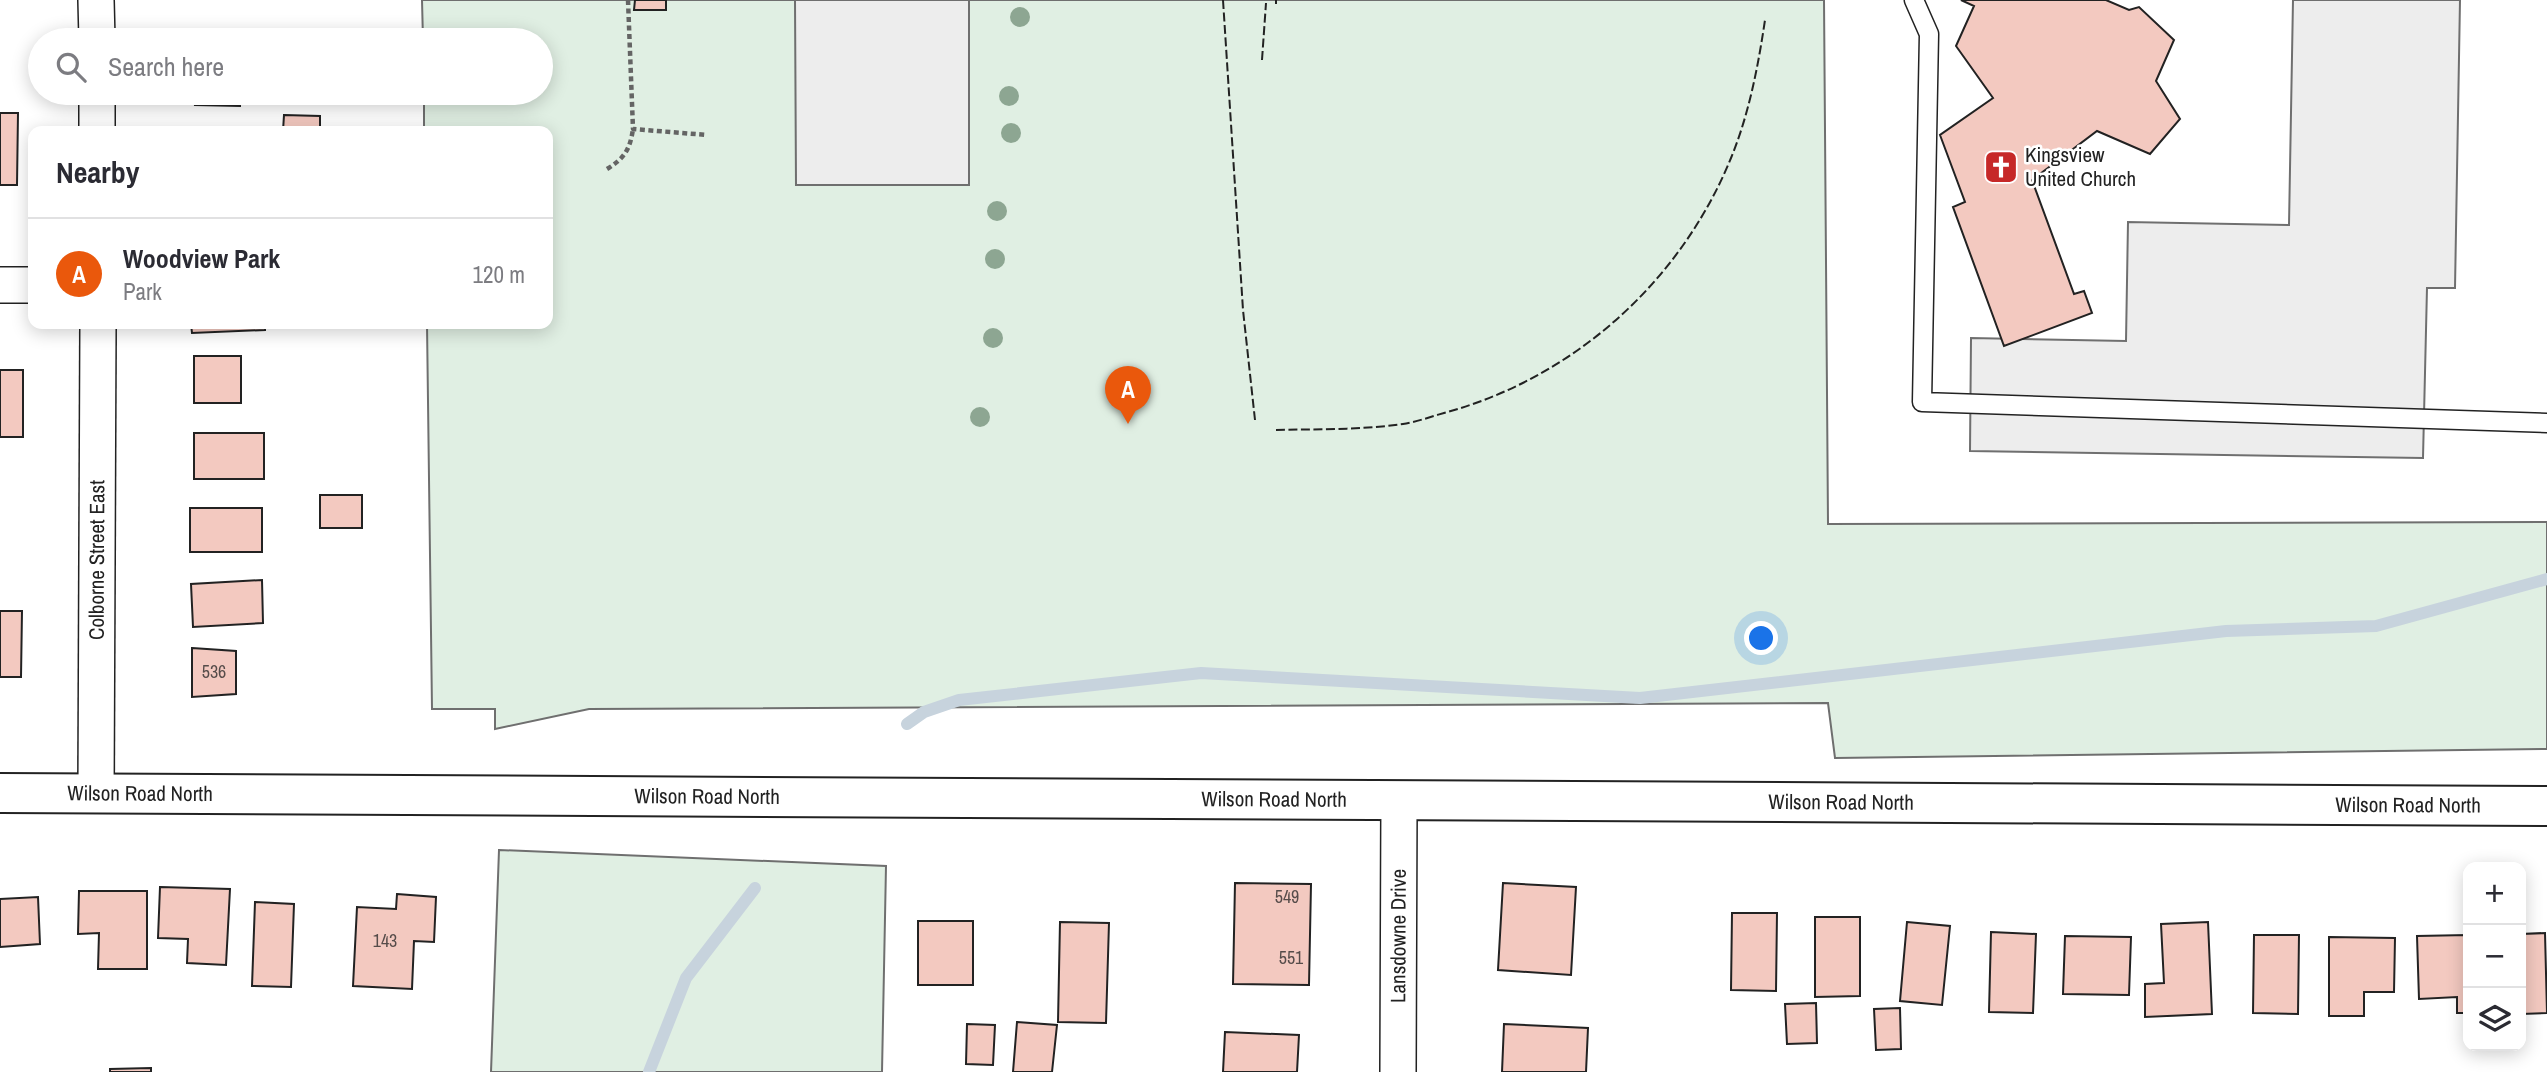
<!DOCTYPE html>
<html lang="en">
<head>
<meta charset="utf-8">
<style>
	body { margin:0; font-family:"Archivo Narrow",sans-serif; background:#f2f2f3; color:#2b2b33 }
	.controls { position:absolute; right:21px; bottom:21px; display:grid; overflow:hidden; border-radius:14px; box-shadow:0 4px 18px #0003 }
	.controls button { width:63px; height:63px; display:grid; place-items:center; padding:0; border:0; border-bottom:2px solid #e1e1e2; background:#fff; color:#2b2b33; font:35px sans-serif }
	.you { position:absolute; left:1762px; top:639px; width:24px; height:24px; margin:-18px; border:5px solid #fff; border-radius:50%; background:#1a73e8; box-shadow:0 0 0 10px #1a73e833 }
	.badge { display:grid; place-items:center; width:46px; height:46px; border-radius:50%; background:#ea580c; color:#fff; font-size:23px; font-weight:700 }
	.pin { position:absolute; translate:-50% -58px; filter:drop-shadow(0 2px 4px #0008) }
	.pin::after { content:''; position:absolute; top:37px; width:24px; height:21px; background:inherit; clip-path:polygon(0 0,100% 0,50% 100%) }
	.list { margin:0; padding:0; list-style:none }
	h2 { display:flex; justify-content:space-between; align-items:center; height:91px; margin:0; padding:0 28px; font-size:30px }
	h2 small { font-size:23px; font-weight:400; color:#7c7c81 }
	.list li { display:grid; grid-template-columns:46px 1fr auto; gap:21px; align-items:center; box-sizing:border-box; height:112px; padding:0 28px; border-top:2px solid #e1e1e2 }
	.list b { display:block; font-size:26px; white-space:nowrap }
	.list p { margin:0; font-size:23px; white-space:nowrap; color:#7c7c81 }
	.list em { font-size:23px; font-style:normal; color:#7c7c81 }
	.icon { flex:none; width:38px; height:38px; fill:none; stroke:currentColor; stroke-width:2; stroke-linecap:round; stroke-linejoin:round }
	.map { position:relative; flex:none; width:2547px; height:1072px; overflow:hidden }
	.search { position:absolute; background:#fff; box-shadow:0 4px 18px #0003; left:28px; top:28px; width:525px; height:77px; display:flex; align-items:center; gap:18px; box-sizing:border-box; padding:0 24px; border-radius:38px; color:#7c7c81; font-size:26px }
	.panel { position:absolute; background:#fff; box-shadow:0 4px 18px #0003; left:28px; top:126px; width:525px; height:203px; border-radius:14px }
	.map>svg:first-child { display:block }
</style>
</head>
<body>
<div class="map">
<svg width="2547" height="1072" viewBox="0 0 2547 1072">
	<rect width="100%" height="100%" fill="#fff"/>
	<path fill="#e0efe3" stroke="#6f6f6f" stroke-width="2" d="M422,0h1402l4,524 719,-2v227l-712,9 -7,-55 -1239,6 -94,20v-20h-63l-5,-385h121v-193h-124v-38h117v-53h-118z
		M499,850l387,16 -4,206h-391z"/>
	<path fill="#ededed" stroke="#6f6f6f" stroke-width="2" d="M795,0h174v185h-173z
		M2293,0h167l-5,288h-28l-4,170 -453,-7 1,-113 155,3 2,-119 161,3z"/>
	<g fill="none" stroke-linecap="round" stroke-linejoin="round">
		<path stroke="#c7d3dd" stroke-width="12" d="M907,724l17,-12 35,-12 242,-27 439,25 586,-67 150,-5 171,-47
			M649,1072l37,-94 69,-90"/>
	</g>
	<path fill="#f3c9c0" stroke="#222" stroke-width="2" d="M635,0h31v10h-32z
		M1961,0h145l23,10 10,-3 35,33 -18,41 24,38 -30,35 -53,-23 -65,49 42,114 10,-3 8,22 -88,33 -51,-139 12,-5 -25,-67 53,-37 -37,-52 18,-40z
		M196,93h44v13l-45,-1z
		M0,113h18l-1,72h-17z
		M284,115l36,1v15h-37z
		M191,324h74v6l-73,3z
		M194,356h47v47h-47z
		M0,370h23v67h-23z
		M194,433h70v46h-70z
		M320,495h42v33h-42z
		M190,508h72v44h-72z
		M262,580l1,43 -70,4 -2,-43z
		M0,611h22l-1,66h-21z
		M192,648l44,3v43l-44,3z
		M1235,883l76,1 -2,101 -76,-1z
		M1503,883l73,4 -5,88 -73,-5z
		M160,887l70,2 -4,76 -39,-2 1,-24 -30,-1z
		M79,891h68v78h-49l1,-36 -21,1z
		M397,894l39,3 -2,45 -20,-1 -2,48 -59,-3 4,-79 39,2z
		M38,897l2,47 -40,3v-48z
		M255,902l39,2 -3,83 -39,-1z
		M1732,913h45l-1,78 -45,-1z
		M1815,917h45v79l-45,1z
		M918,921h55v64h-55z
		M1060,922l49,1 -3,100 -48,-1z
		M1907,922l43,4 -8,79 -42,-4z
		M2208,922l4,92 -67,3v-33l19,-1 -3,-59z
		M1991,932l45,2 -3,79 -44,-1z
		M2545,933l2,80 -26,1v-80z
		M2254,935h45l-1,79 -45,-1z
		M2468,935v78h-11v-16l-38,2 -2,-63z
		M2065,936l66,1 -2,58 -66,-1z
		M2329,937l66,1 -1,54h-30v24h-35z
		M1816,1003l1,40 -30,1 -2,-40z
		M1900,1008l1,41 -25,1 -2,-41z
		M1017,1022l40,3 -5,47h-39z
		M967,1024l28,1 -2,40 -27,-1z
		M1504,1024l84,4 -2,44h-84z
		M1225,1032l74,3 -2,37h-74z
		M151,1068v4h-41v-3z"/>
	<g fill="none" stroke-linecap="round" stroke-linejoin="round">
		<g stroke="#222" stroke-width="21">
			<path id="lane" d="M1914,0l15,34 -7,368 625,21"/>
		</g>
		<g stroke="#222" stroke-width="38">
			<g id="street">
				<path d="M96,0l1,40"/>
				<path d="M97,93v38"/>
				<path d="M0,285h33"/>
				<path id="s1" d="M96,794l2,-470"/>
				<path id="s2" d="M1398,1072l1,-272"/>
			</g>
		</g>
		<g stroke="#222" stroke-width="42">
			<g id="secondary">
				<path id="s3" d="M0,793l2547,13"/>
			</g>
		</g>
		<path stroke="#646464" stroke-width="4.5" stroke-dasharray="5 3.5" stroke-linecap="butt" d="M628,0l5,129 74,6
			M607,169c18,-11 23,-20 26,-40"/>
		<use href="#lane" stroke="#fff" stroke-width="18"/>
		<use href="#street" stroke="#fff" stroke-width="35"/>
		<use href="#secondary" stroke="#fff" stroke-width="38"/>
		<path stroke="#222" stroke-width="2" stroke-dasharray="9 3.5" stroke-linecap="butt" d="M1223,0l20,310 12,110
			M1276,4v-4
			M1262,60l4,-57
			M1276,430c42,-1 85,0 127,-6 13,-2 27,-7 41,-11 129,-35 236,-130 287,-255 18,-44 27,-91 34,-138"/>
	</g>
	<g fill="#8da692">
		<circle cx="1020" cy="17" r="10"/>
		<circle cx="1009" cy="96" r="10"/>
		<circle cx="1011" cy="133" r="10"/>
		<circle cx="997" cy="211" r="10"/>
		<circle cx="995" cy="259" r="10"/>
		<circle cx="993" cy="338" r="10"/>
		<circle cx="980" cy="417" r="10"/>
	</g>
	<defs>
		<g id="church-square" transform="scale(1.75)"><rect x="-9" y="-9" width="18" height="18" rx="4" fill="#c62828" stroke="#fff"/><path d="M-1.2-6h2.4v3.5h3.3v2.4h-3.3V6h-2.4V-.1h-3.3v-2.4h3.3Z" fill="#fff"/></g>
	</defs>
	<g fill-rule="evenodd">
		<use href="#church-square" x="2001" y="167"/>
	</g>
	<g text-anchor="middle" stroke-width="5" stroke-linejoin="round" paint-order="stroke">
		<g font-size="18" fill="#564c4a">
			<text x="214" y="678">536</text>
			<text x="1287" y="903">549</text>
			<text x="385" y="947">143</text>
			<text x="1291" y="964">551</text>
		</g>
		<g font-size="21" fill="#222" stroke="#fff" text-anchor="start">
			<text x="2025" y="162">Kingsview<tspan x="2025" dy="24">United Church</tspan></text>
		</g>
		<g font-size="21" fill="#222" stroke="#fff">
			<text dy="7" stroke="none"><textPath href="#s1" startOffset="234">Colborne Street East</textPath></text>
			<text dy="7" stroke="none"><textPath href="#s3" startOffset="140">Wilson Road North</textPath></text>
			<text dy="7" stroke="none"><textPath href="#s3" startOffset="707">Wilson Road North</textPath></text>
			<text dy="7" stroke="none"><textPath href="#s3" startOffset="1274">Wilson Road North</textPath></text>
			<text dy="7" stroke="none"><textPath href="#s3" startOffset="1841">Wilson Road North</textPath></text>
			<text dy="7" stroke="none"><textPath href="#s3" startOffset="2408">Wilson Road North</textPath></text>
			<text dy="7" stroke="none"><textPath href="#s2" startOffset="136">Lansdowne Drive</textPath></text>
		</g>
	</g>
</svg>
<div class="controls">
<button>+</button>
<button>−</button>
<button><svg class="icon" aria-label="layers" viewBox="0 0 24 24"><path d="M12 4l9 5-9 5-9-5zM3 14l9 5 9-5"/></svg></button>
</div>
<div class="you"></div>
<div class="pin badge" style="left:1128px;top:424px">A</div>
<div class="search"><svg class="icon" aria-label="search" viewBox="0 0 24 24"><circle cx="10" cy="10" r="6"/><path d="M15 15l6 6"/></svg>Search here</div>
<section class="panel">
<h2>Nearby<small></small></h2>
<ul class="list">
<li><span class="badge">A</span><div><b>Woodview Park</b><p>Park</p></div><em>120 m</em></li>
</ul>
</section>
</div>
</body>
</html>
